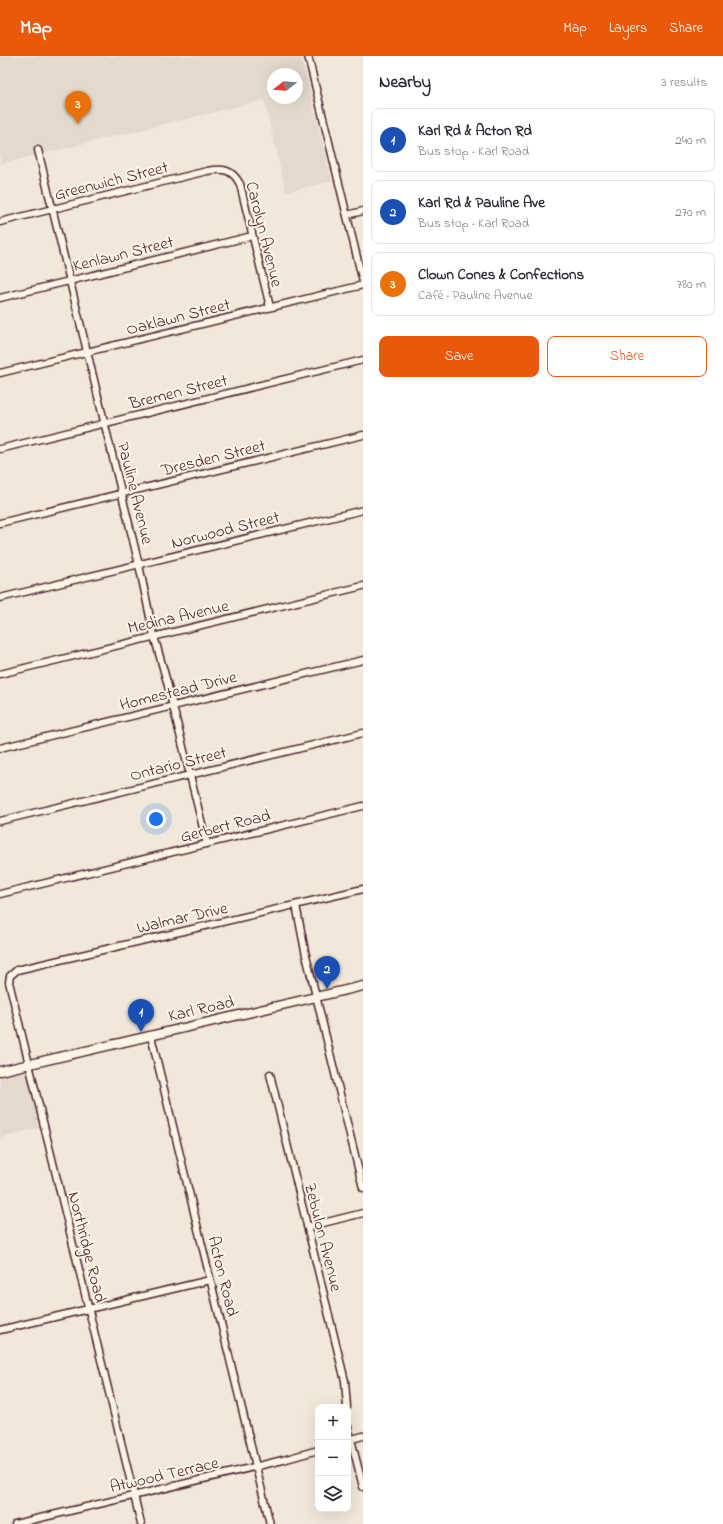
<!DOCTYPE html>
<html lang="en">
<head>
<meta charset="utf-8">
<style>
	body { margin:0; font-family:"Indie Flower",sans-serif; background:#f7f7f7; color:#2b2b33 }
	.controls { position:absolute; right:12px; bottom:12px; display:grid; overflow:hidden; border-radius:8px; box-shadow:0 4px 16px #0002 }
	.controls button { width:36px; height:36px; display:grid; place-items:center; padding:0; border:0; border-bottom:1px solid #e1e1e2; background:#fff; color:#2b2b33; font:20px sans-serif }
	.compass { position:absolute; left:267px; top:12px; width:36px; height:36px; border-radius:50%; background:#fff; box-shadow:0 4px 16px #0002; rotate:253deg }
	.you { position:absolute; left:156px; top:763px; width:14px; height:14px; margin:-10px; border:3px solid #fff; border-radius:50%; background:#1a73e8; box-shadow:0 0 0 6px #1a73e833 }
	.badge { display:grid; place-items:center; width:26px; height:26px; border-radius:50%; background:#ea580c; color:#fff; font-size:13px; font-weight:700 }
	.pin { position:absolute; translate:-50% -33px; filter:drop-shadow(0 1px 2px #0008) }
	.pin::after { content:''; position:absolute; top:21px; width:14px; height:12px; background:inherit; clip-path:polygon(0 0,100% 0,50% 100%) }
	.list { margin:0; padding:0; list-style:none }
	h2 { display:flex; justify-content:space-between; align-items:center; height:52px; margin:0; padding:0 16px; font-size:17px }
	h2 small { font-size:13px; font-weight:400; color:#7c7c81 }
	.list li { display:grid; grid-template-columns:26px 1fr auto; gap:12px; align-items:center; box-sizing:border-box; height:64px; margin:0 8px 8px; padding:0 8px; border:1px solid #e1e1e2; border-radius:8px }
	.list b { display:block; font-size:15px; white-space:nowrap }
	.list p { margin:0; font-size:13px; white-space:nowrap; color:#7c7c81 }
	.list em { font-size:13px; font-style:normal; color:#7c7c81 }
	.actions { display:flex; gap:8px; padding:12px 16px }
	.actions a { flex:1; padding:9px 0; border:1px solid #ea580c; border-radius:8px; text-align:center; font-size:14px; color:#ea580c }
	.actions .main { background:#ea580c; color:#fff }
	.icon { flex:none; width:22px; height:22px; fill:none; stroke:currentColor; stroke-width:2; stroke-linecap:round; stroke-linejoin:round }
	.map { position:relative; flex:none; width:363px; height:1468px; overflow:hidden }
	header { display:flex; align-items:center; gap:24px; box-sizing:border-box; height:56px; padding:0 20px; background:#ea580c; color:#fff }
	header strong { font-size:19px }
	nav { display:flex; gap:22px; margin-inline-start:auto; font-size:14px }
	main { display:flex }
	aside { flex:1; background:#fff }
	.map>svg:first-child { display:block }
</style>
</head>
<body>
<header>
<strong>Map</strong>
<nav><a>Map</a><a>Layers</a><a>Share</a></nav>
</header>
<main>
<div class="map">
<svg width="363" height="1468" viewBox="0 0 363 1468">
	<rect width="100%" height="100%" fill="#f1e8da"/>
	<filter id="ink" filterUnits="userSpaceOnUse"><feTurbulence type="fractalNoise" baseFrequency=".025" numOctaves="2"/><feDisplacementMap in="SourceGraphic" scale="8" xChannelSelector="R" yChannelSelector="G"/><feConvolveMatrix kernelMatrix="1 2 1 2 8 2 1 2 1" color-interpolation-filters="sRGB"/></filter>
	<g filter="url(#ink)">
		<path fill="#e4d9cd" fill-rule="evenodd" d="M0,0h301l31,125 -46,11 -22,-92 -264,64zM273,18h24v24h-24z
			M29,1009l14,62 -43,11v-66z"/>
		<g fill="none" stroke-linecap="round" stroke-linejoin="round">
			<g stroke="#4a1f2b" stroke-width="9">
				<path id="minor" d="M308,0l55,226
					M38,94l101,415 15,71 13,46 40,162
					M347,159l16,-4
					M0,166l207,-51c16,-3 25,-2 33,13l30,123
					M0,242l252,-62
					M0,317l363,-88
					M0,393l363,-89
					M0,467l363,-88
					M0,542l363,-88
					M0,618l363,-88
					M0,692l363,-88
					M0,765l363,-88
					M0,838l363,-88
					M296,849l9,46 58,237
					M151,980l119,488
					M270,1018l75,307 2,26
					M307,1171l56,-14
					M0,1274l210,-50
					M348,1371l15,60
					M348,1384l15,-4
					M15,1468l268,-64 35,-10
					M141,1468l-132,-542 1,-6 7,-6 346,-81"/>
			</g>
			<g stroke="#4a1f2b" stroke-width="11">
				<path id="secondary" d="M0,1015l363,-85"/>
			</g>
			<use href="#minor" stroke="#fcf5e5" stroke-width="6"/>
			<use href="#secondary" stroke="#fcf5e5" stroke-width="8"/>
		</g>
	</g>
	<g text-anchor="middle" stroke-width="4" stroke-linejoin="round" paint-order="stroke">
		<g font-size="17" fill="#4a1f2b" stroke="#fcf5e5">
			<text transform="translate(111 124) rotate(-14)" y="6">Greenwich Street</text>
			<text transform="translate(265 178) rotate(76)" y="6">Carolyn Avenue</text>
			<text transform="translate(123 197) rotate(-14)" y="6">Kenlawn Street</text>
			<text transform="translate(178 260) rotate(-14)" y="6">Oaklawn Street</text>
			<text transform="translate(178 335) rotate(-14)" y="6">Bremen Street</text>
			<text transform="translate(213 401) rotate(-14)" y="6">Dresden Street</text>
			<text transform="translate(136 437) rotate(76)" y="6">Pauline Avenue</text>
			<text transform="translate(225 473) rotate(-14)" y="6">Norwood Street</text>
			<text transform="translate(178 560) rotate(-13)" y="6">Medina Avenue</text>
			<text transform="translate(178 634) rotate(-14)" y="6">Homestead Drive</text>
			<text transform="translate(178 707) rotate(-14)" y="6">Ontario Street</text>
			<text transform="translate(225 769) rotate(-14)" y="6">Gerbert Road</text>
			<text transform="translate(182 861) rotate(-13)" y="6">Walmar Drive</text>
			<text transform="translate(201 952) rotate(-13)" y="6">Karl Road</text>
			<text transform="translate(324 1181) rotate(76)" y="6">Zebulon Avenue</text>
			<text transform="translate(88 1191) rotate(76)" y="6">Northridge Road</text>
			<text transform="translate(224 1220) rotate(76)" y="6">Acton Road</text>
			<text transform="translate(164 1418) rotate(-13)" y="6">Atwood Terrace</text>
		</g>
	</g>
</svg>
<div class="controls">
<button>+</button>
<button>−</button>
<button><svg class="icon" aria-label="layers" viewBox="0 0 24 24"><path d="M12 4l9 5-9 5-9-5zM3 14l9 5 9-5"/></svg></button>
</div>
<svg class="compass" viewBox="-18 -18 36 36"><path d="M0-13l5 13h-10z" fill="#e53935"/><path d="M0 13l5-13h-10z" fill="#7c7c81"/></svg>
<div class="you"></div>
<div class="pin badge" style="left:141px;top:976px;background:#1a4fb4">1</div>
<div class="pin badge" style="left:327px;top:933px;background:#1a4fb4">2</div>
<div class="pin badge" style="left:78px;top:68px;background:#e8710a">3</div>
</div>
<aside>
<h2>Nearby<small>3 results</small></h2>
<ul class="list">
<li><span class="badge" style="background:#1a4fb4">1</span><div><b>Karl Rd &amp; Acton Rd</b><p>Bus stop · Karl Road</p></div><em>240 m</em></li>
<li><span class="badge" style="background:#1a4fb4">2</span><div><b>Karl Rd &amp; Pauline Ave</b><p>Bus stop · Karl Road</p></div><em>270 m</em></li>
<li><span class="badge" style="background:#e8710a">3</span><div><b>Clown Cones &amp; Confections</b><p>Café · Pauline Avenue</p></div><em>780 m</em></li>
</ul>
<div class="actions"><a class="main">Save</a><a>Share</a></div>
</aside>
</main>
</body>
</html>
